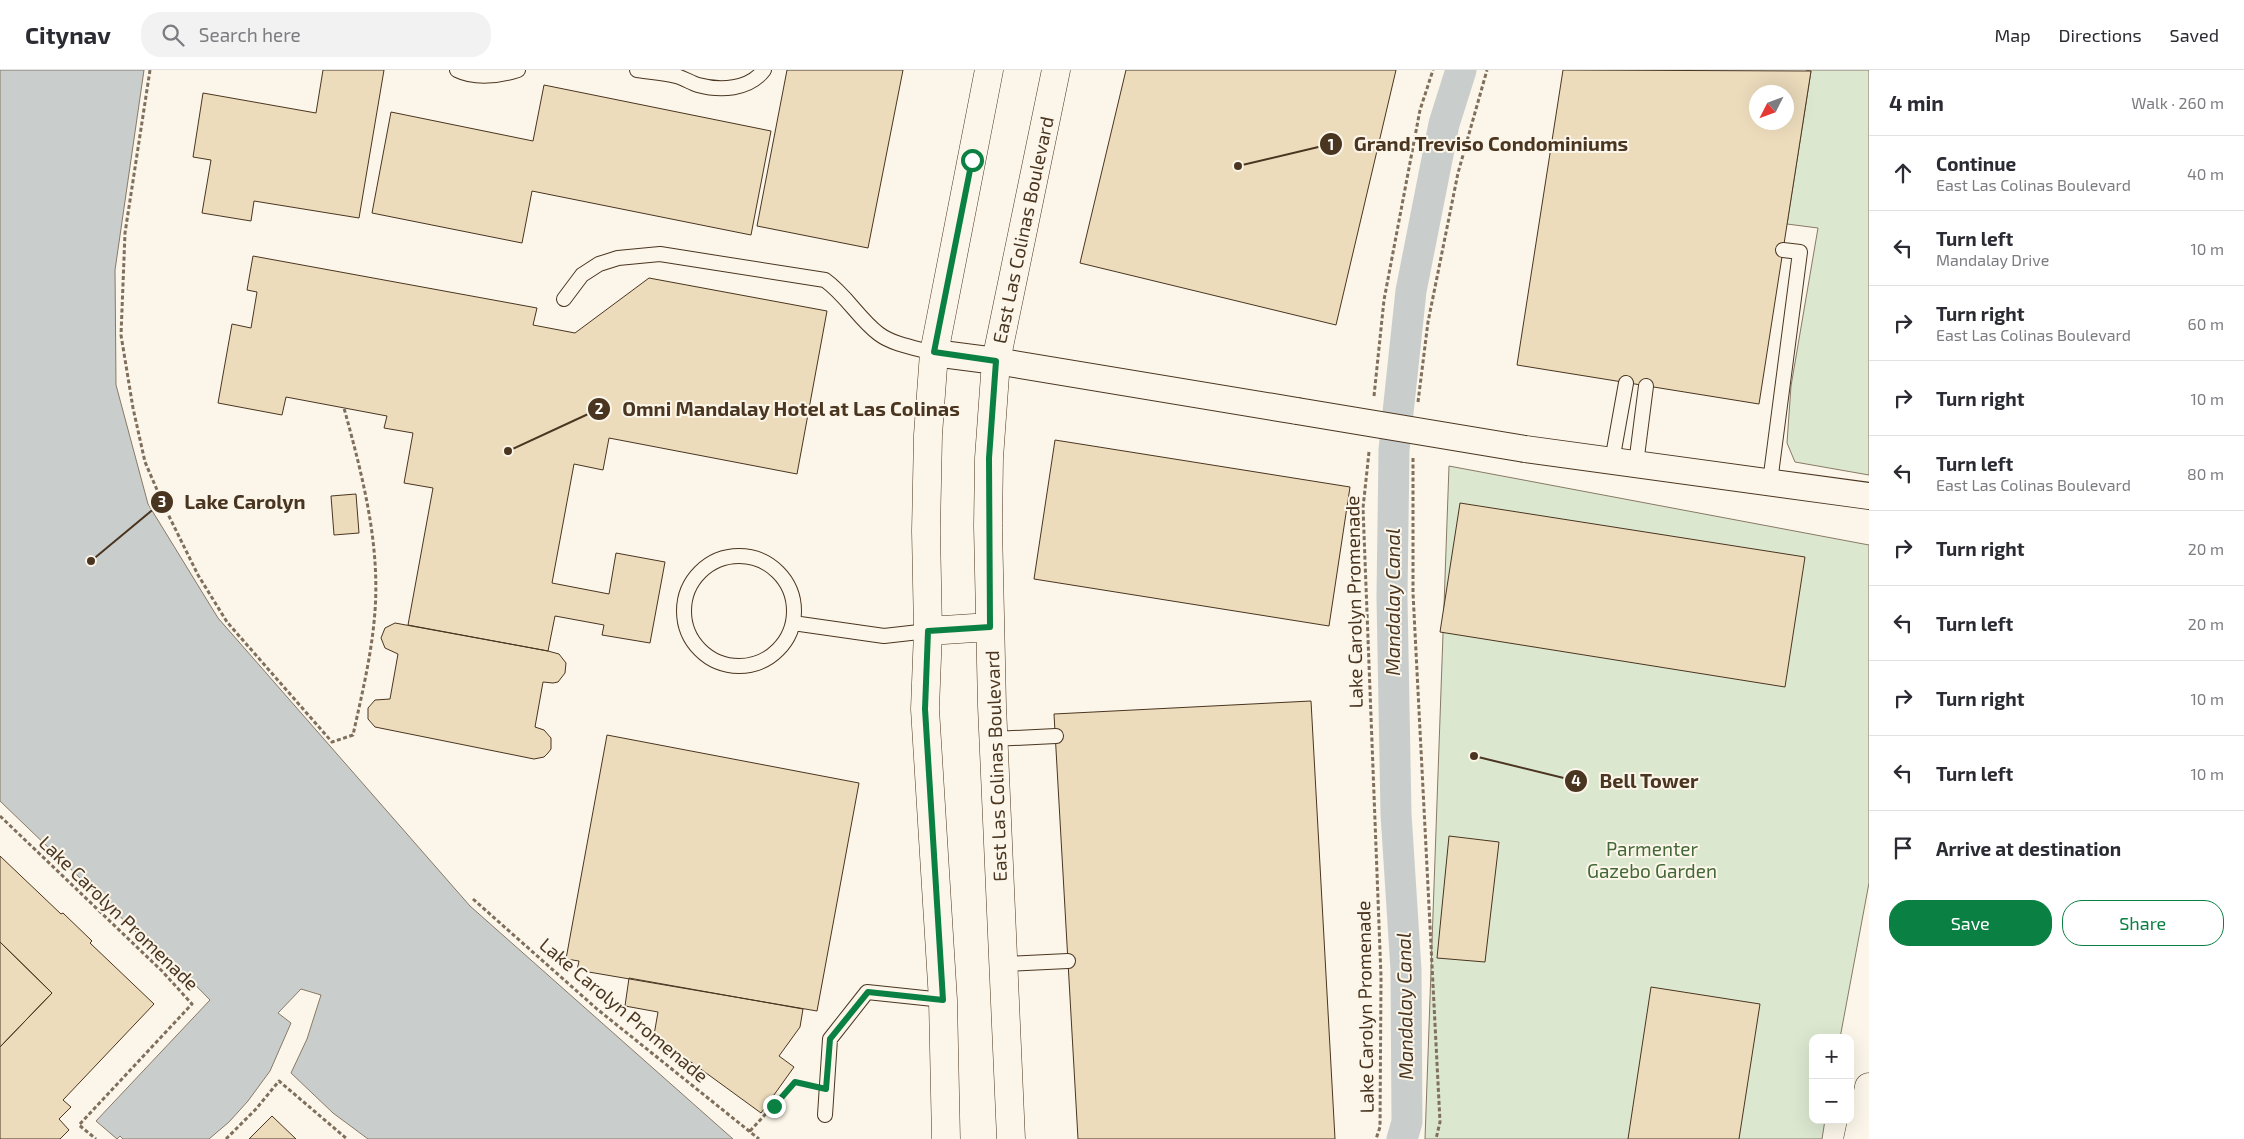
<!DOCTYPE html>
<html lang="en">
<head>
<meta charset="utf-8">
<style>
	body { margin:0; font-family:"Exo 2",sans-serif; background:#f2f2f3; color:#2b2b33 }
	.controls { position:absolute; right:15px; bottom:15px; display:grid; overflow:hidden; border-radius:10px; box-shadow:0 5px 20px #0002 }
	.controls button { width:45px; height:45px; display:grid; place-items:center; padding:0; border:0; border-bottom:1px solid #e1e1e2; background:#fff; color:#2b2b33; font:25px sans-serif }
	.compass { position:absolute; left:1749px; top:15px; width:45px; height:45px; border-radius:50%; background:#fff; box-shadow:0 5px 20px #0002; rotate:228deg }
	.stop { position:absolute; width:15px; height:15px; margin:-11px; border:4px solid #0b8043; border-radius:50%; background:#fff }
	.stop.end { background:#0b8043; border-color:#fff; box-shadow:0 1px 5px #0008 }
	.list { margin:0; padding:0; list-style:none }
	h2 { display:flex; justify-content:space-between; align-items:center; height:65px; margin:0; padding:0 20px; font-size:21px }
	h2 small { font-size:16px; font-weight:400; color:#7c7c81 }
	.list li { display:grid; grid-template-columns:32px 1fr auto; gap:15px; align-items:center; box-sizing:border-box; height:75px; padding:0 20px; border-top:1px solid #e1e1e2 }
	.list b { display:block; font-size:19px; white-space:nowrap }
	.list p { margin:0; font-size:16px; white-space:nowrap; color:#7c7c81 }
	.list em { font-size:16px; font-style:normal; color:#7c7c81 }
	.actions { display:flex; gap:10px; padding:15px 20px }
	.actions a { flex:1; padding:11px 0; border:1px solid #0b8043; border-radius:20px; text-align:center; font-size:18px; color:#0b8043 }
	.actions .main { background:#0b8043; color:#fff }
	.icon { flex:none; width:28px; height:28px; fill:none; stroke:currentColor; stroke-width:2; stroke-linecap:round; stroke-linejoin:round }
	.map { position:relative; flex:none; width:1869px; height:1069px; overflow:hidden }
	header { display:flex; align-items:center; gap:30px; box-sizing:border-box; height:70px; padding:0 25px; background:#fff; border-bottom:1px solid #e1e1e2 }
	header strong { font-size:24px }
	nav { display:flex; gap:28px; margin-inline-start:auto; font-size:18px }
	.search { width:350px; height:45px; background:#f2f2f3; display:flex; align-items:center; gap:12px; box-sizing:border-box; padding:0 18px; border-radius:20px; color:#7c7c81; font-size:19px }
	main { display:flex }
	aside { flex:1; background:#fff }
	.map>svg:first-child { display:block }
</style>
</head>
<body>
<header>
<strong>Citynav</strong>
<div class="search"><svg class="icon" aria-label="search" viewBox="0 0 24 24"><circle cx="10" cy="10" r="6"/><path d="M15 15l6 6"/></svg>Search here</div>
<nav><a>Map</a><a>Directions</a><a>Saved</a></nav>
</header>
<main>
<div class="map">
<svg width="1869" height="1069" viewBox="0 0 1869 1069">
	<rect width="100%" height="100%" fill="#fbf6e9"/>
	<path fill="#dce7d0" stroke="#887966" d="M1806,0h63v405l-74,-13 -8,-19 4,-57 27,-158 -31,-4 24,-153z
		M1449,396l420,79v338l-29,155h-27v82h12l-3,19h-397z"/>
	<path fill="#c9cecd" stroke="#887966" d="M0,0h144l-29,200 1,115 32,119 70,114 252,288 263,233h-365l-35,-26 -42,-40 16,-34 14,-44 -20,-6 -23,24 13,10 -21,48 -22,30 -19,21 -20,17h-86l-3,-3 -3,3 -21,-18 114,-121 -46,-47 -3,3 -161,-155z"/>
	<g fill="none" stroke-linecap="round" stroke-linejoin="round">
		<path stroke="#c9cecd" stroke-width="31" d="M1402,1069l5,-17 -1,-152 -10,-156 -4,-217 2,-147 17,-159 33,-167 17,-54"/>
	</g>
	<path fill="#ecdcbc" stroke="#4a3520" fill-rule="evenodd" d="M323,0h61l-25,148 -105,-17 -3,20 -49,-8 9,-53 -18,-3 10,-64 113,20z
		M787,0h116l-35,178 -111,-22z
		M1126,0h270l-60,255 -256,-62z
		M1563,0l248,1 -52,333 -242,-39zM1756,22h30v30h-30z
		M544,15l227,46 -20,104 -219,-44 -10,52 -150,-30 19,-101 142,29z
		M253,186l284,52 -4,17 42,8 74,-55 178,33 -30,163 -188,-36 -6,32 -29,-6 -22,119 57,11 7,-41 49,9 -15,81 -48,-8 2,-10 -49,-9 -7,35 -140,-26 25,-137 -29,-5 9,-50 -29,-5 3,-12 -101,-19 -4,18 -64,-12 14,-79 19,4 6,-36 -10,-2z
		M1055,370l295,47 -21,139 -295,-47z
		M356,424l3,39 -25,2 -3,-39z
		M1460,433l345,54 -20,130 -345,-55z
		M395,553l153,28 11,3 7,9 -1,10 -7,9 -5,1 -10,-1 -8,45 9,3 7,8v11l-3,4 -4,4 -10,2 -159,-32 -7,-8v-11l7,-8 15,-1 8,-45 -13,-6 -4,-10 4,-10z
		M1311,631l24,438h-257l-24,-425z
		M607,665l252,48 -42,228 -240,-41 2,-9 -13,-2z
		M1449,766l50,6 -14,120 -48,-4z
		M0,786l61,58 2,-1 29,28 -2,2 64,61 -91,96 8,7 -12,12 10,11 -9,9h-60v-92l52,-54 -52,-51z
		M0,872l52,51 -52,54z
		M629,908l174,31 -3,18 -21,29 15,11 -33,46 -107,-78 4,-23 -33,-6z
		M1651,917l109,17 -21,135h-111z
		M272,1046l24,23h-47z"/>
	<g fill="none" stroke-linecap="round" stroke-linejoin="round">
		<g stroke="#4a3520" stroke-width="16">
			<path id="lane" d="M457,0c18,9 43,6 61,0
				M637,0c13,2 27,3 39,6 8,2 15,7 22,9 22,6 51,5 66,-15
				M564,229l18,-24 17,-11 19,-6 42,-4 165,26c22,16 34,39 54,54 15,11 37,14 55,19
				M1612,391l14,-78
				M1636,394l10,-78
				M1770,412l30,-230 -17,-2
				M684 541a55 55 0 1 1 110 0a55 55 0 1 1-110 0Z
				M793,553l91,13 44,-5
				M994,669l62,-3
				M1004,894l64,-3
				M825,1045l5,-76 37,-47 76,8"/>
		</g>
		<g stroke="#4a3520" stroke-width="28">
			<path id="street" d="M934,283l62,8 301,50
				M1525,379l344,47"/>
		</g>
		<g stroke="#4a3520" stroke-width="29">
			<path id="secondary" d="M928,561l62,-4
				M946,1069l-3,-139 -18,-291 3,-78 -2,-100 2,-96 6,-82 55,-283
				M1011,1069l-19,-433 -4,-180 1,-68 7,-97 60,-291
				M1858,1069l11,-52"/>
		</g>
		<path stroke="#7f6f5c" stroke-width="3" stroke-dasharray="4 2.5" stroke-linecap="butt" d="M150,0l-25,163 -4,102 12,73 12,54 19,44 34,69 29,47 105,120 21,-7c9,-41 19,-82 22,-124 5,-69 -13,-137 -31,-203
			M1374,326l10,-96 36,-190 13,-40
			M1418,332l10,-80 30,-149 29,-103
			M1369,382l-6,56 18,469 -1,150 -4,12
			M1413,388v135l27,529 -4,17
			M0,746l162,155 30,33 -113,121 17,14
			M473,829l124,110 162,130
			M750,1061l45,-49 10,2
			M226,1069l30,-30 23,-28 68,58"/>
		<use href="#lane" stroke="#fbf6e9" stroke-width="14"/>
		<use href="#street" stroke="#fbf6e9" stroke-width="26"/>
		<use href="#secondary" stroke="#fbf6e9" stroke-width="28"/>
		<g stroke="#4a3520" stroke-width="28" stroke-linecap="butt">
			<path id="street-bridge" d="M1297,341l228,38"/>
		</g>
		<use href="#street-bridge" stroke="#fbf6e9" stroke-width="26"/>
	</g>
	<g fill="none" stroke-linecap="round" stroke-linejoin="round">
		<path stroke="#0b8043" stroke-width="6" d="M774,1036l21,-24 31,7 4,-50 38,-47 75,8 -18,-291 3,-78 62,-4 -1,-169 7,-97 -62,-9 38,-192"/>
	</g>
	<g text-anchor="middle" stroke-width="4" stroke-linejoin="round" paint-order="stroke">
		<g font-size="19" fill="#4a3520" stroke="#fbf6e9">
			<text transform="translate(1023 160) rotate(-78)" y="7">East Las Colinas Boulevard</text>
			<text transform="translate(1354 532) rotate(-91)" y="7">Lake Carolyn Promenade</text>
			<text transform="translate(996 696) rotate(-92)" y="7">East Las Colinas Boulevard</text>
			<text transform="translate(119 843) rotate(44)" y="7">Lake Carolyn Promenade</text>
			<text transform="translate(1365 937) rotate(-91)" y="7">Lake Carolyn Promenade</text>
			<text transform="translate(624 940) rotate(40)" y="7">Lake Carolyn Promenade</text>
		</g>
		<g font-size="19" fill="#436837" stroke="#fbf6e9">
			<text x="1652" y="786">Parmenter<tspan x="1652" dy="22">Gazebo Garden</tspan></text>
		</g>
		<g font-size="20" font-style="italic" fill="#4a3520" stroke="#fbf6e9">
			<text transform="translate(1393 532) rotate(-90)" y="7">Mandalay Canal</text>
			<text transform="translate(1405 936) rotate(-91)" y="7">Mandalay Canal</text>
		</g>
	</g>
	<path fill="none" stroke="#4a3520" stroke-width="2" d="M1238 96L1331 74M508 381L599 339M91 491L162 432M1474 686L1576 711"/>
	<g fill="#4a3520" stroke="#fbf6e9" stroke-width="2">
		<circle cx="1238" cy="96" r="5"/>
		<circle cx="508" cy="381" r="5"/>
		<circle cx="91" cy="491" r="5"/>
		<circle cx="1474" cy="686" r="5"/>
		<circle cx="1331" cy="74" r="12"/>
		<circle cx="599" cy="339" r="12"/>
		<circle cx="162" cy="432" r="12"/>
		<circle cx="1576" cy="711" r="12"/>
	</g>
	<g font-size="15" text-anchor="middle" font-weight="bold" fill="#fff">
		<text x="1331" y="80">1</text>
		<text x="599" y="344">2</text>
		<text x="162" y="437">3</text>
		<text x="1576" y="716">4</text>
	</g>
	<g font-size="20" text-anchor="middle" font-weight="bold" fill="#4a3520" stroke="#fbf6e9" stroke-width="4" stroke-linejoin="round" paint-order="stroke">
		<text x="1491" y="81">Grand Treviso Condominiums</text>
		<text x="791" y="346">Omni Mandalay Hotel at Las Colinas</text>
		<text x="245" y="439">Lake Carolyn</text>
		<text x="1649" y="718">Bell Tower</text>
	</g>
</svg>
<div class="controls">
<button>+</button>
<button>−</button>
</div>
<svg class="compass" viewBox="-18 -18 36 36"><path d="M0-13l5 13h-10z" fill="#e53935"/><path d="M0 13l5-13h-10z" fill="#7c7c81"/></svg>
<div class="stop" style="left:972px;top:90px"></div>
<div class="stop end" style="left:774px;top:1036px"></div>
</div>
<aside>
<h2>4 min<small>Walk · 260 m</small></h2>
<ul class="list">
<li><svg class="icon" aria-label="ahead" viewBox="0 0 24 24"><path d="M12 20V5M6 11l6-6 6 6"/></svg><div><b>Continue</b><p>East Las Colinas Boulevard</p></div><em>40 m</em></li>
<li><svg class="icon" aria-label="left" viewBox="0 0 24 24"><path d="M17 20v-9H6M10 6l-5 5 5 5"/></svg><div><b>Turn left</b><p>Mandalay Drive</p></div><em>10 m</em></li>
<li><svg class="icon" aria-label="right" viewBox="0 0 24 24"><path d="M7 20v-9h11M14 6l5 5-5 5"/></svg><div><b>Turn right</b><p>East Las Colinas Boulevard</p></div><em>60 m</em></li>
<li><svg class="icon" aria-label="right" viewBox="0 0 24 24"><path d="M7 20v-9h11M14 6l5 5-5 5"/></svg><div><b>Turn right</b></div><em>10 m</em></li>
<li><svg class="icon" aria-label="left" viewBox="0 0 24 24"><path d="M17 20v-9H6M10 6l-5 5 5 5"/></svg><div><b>Turn left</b><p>East Las Colinas Boulevard</p></div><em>80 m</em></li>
<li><svg class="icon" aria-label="right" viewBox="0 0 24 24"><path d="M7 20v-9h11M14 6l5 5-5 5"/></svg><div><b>Turn right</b></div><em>20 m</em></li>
<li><svg class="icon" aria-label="left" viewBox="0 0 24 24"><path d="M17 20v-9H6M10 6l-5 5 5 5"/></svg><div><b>Turn left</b></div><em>20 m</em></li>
<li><svg class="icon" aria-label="right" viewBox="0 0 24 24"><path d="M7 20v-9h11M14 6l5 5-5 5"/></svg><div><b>Turn right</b></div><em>10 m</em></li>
<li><svg class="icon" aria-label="left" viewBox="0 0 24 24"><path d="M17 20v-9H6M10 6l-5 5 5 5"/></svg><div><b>Turn left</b></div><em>10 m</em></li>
<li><svg class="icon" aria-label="arrive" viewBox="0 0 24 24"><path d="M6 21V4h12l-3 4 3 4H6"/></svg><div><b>Arrive at destination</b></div></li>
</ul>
<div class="actions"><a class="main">Save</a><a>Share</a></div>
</aside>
</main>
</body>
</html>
